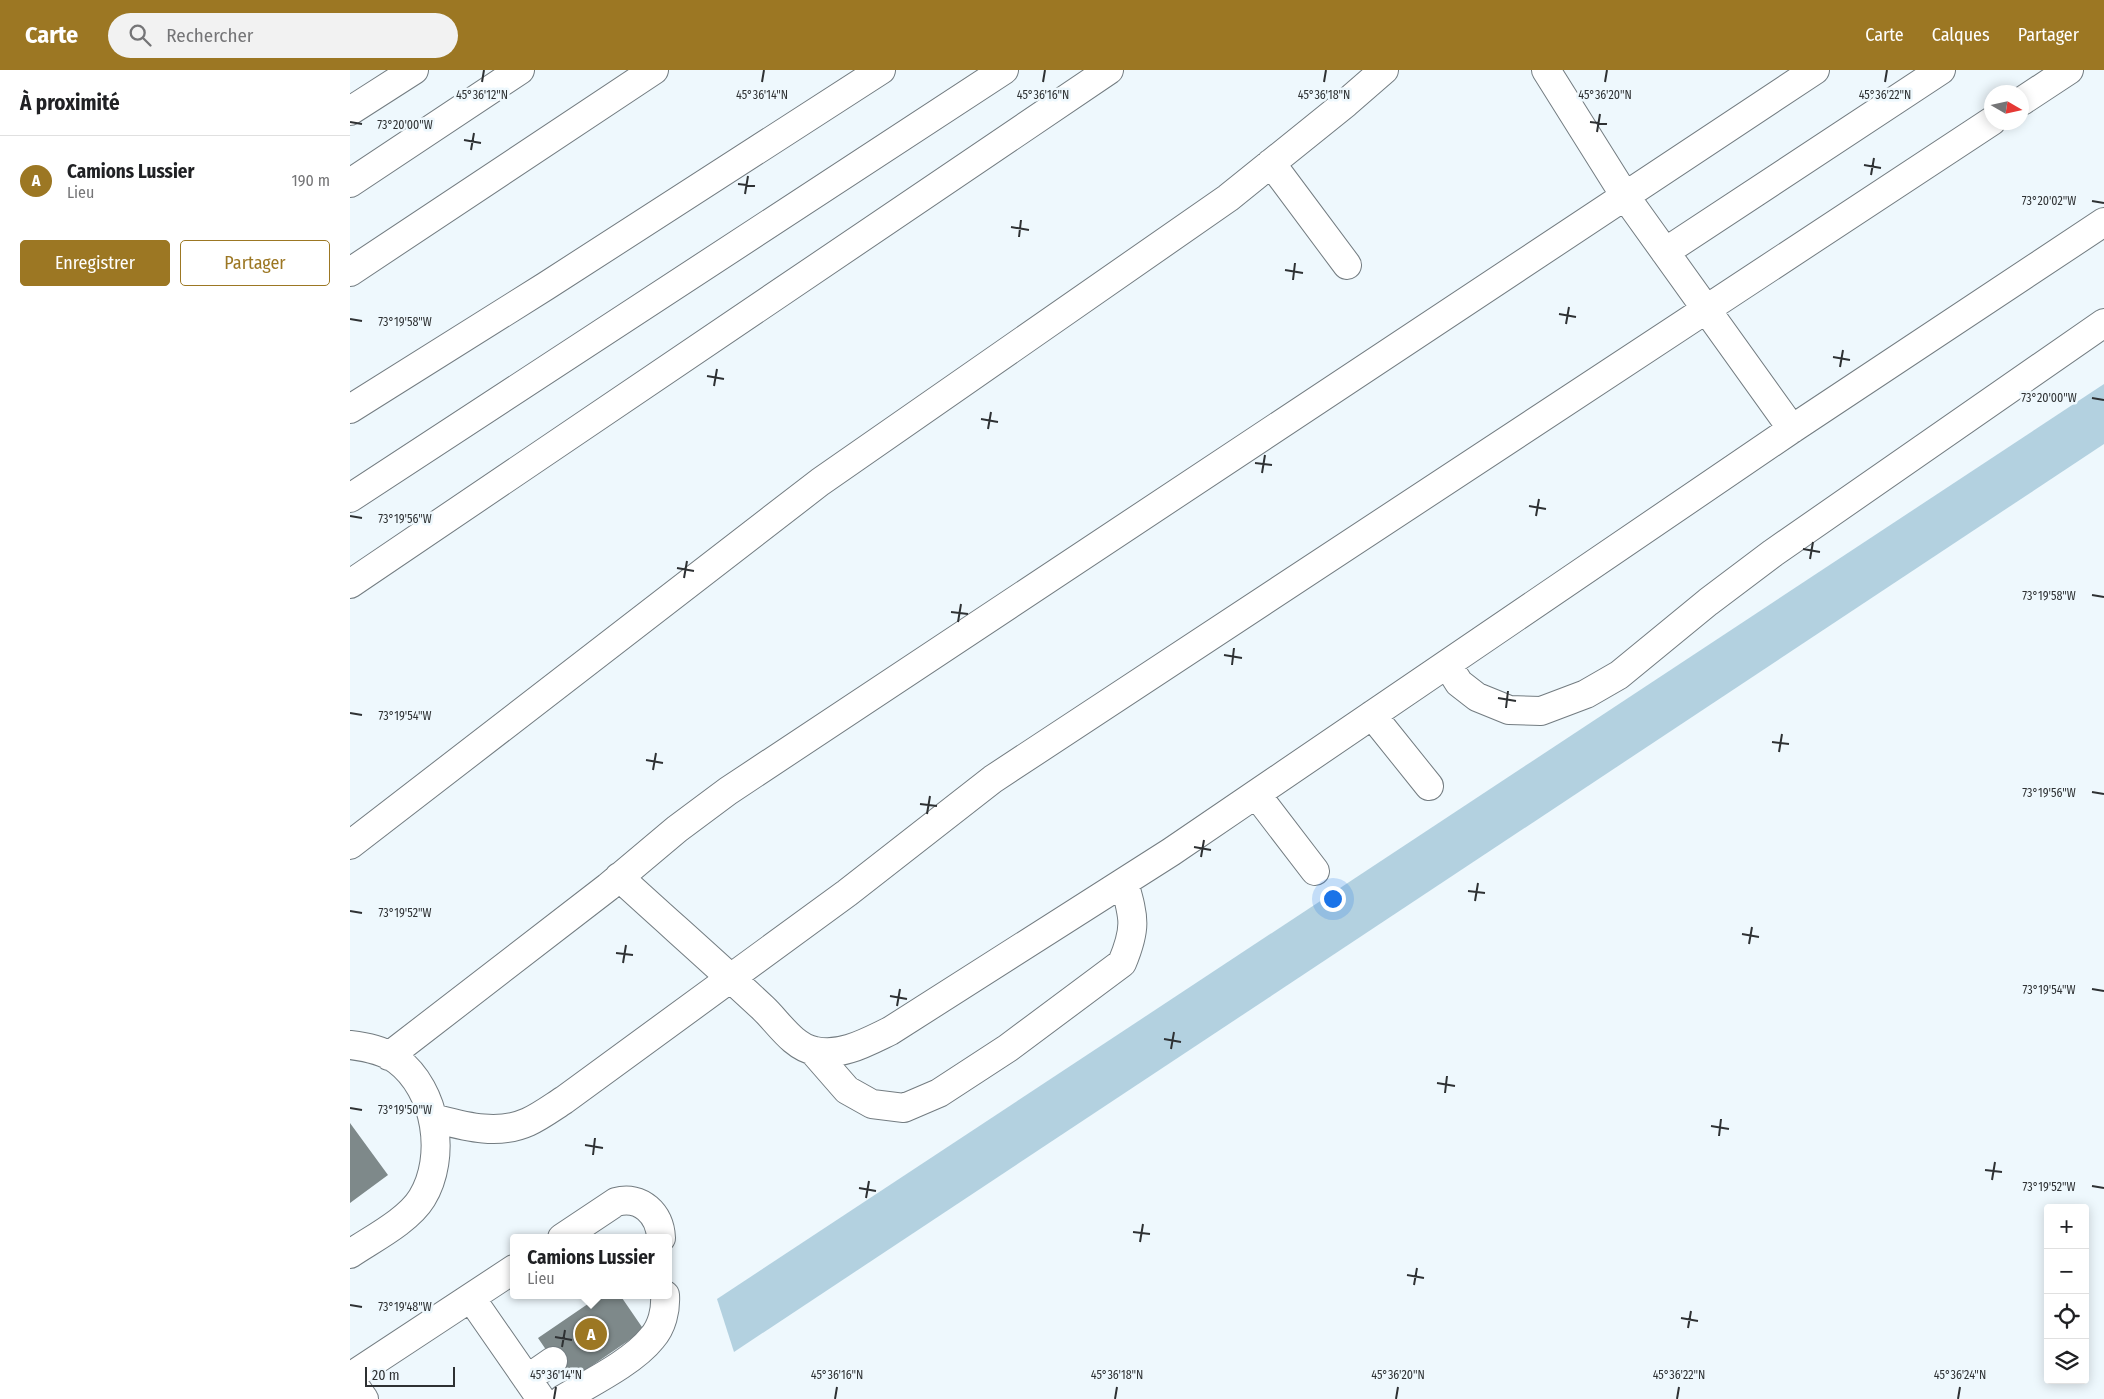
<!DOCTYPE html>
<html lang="fr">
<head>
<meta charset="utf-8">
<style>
	body { margin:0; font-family:"Fira Sans Condensed",sans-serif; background:#f2f2f2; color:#202124 }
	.controls { position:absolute; right:15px; bottom:15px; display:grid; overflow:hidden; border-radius:5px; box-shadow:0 2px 12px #0003 }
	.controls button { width:45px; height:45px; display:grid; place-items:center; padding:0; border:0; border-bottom:1px solid #e0e0e0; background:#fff; color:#202124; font:25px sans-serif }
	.compass { position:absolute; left:1634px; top:15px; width:45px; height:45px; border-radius:50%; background:#fff; box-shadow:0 2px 12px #0003; rotate:99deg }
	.scale { position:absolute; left:15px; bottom:12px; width:90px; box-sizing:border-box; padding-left:5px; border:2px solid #2e3133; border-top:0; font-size:14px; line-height:18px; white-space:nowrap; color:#2e3133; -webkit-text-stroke:4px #eef8fd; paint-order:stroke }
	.you { position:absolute; left:982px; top:828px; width:18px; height:18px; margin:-12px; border:4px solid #fff; border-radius:50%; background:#1a73e8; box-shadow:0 0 0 8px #1a73e833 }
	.badge { display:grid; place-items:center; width:32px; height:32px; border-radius:50%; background:#9c7723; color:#fff; font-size:16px; font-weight:700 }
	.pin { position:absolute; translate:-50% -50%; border:2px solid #fff; box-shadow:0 1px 5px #0006 }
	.popup { position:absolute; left:160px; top:1164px; width:162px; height:65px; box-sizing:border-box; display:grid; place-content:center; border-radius:5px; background:#fff; filter:drop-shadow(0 1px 4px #0005); font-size:16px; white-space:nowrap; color:#757577 }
	.popup b { font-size:19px; color:#202124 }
	.popup::after { content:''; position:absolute; left:50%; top:100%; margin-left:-10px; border:10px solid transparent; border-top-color:#fff }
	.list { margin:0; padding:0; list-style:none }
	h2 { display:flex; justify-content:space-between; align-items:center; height:65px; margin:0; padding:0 20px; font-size:21px }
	h2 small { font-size:16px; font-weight:400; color:#757577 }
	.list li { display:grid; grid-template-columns:32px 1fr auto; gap:15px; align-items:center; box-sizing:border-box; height:90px; padding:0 20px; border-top:1px solid #e0e0e0 }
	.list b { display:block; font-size:19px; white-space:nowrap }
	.list p { margin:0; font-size:16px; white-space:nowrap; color:#757577 }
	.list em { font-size:16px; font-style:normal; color:#757577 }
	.actions { display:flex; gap:10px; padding:15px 20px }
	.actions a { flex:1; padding:11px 0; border:1px solid #9c7723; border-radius:5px; text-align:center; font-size:18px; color:#9c7723 }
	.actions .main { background:#9c7723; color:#fff }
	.icon { flex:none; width:28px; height:28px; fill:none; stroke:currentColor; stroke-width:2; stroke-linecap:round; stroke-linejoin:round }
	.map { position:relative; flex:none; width:1754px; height:1329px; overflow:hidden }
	header { display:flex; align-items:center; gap:30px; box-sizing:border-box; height:70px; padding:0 25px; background:#9c7723; color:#fff }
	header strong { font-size:24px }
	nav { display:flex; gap:28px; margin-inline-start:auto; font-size:18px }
	.search { width:350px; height:45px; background:#f2f2f2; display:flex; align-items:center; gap:12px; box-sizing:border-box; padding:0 18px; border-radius:28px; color:#757577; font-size:19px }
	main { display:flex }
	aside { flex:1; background:#fff }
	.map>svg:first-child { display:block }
</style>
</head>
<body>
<header>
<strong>Carte</strong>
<div class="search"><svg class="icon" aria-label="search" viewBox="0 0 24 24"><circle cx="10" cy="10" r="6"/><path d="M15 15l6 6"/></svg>Rechercher</div>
<nav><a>Carte</a><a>Calques</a><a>Partager</a></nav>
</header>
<main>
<aside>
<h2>À proximité<small></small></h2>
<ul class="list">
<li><span class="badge">A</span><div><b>Camions Lussier</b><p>Lieu</p></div><em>190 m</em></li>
</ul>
<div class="actions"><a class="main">Enregistrer</a><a>Partager</a></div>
</aside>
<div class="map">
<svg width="1754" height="1329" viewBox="0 0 1754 1329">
	<rect width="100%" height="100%" fill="#eef8fd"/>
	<path fill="#b3d1e0" d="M1754,314v60l-1370,908 -17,-53z"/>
	<path fill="#7e898a" d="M0,1053l38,52 -38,28z
		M251,1225h19l24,35 -76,52 -30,-44z"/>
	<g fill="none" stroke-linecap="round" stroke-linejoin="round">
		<g stroke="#737c81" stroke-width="30">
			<path id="minor" d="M1196,0l79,126 167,233
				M1672,31l47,-31
				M0,41l64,-41
				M921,93l76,102
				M0,113l170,-113
				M1315,182l276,-182
				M0,202l304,-202
				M0,339l196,-123 335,-216
				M0,428l654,-428
				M0,514l759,-514
				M1097,594l12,19 18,14 32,13 32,1 45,-17 33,-19 89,-73 65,-49 331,-230
				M1022,645l57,71
				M906,724l59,77
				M0,775l470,-363 408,-284 118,-95 38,-33
				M269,807c48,44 97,87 144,131 15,14 30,39 52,43 26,6 52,-9 75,-20l281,-179 621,-423 312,-207
				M0,975c16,2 33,5 47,15 40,30 50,97 25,138 -14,23 -50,41 -72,56
				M463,981l34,39 25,14 32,4 35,-15 69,-45 114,-85c15,-36 12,-45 2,-81
				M39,986l219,-169 69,-58 51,-38 1087,-721
				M83,1048c31,8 64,18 95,4 13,-6 25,-15 36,-22l283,-207 146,-114 999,-658
				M212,1168l54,-36c25,-7 44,12 45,36
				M121,1228l70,101
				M0,1307l164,-108
				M0,1309l14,20
				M177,1309l26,-18
				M213,1329c27,-16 70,-37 89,-61 10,-11 14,-28 13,-43"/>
		</g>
		<use href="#minor" stroke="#fff" stroke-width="28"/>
	</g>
	<path fill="none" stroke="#2e3133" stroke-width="2" d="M132,12l2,-12M412,12l2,-12M693,12l2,-12M974,12l2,-12M1255,12l2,-12M1535,12l2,-12M0,52l12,2M1240,52l17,2M1247,62l3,-18M114,70l17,3M121,80l3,-17M1514,95l17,3M1521,105l3,-17M388,114l17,2M395,124l3,-18M1742,131l12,2M661,157l18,3M669,167l2,-17M935,200l18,3M943,210l2,-17M1209,244l17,3M0,249l12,2M1216,254l3,-17M1483,287l17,3M1490,297l3,-17M357,306l17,3M364,316l3,-17M1742,328l12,2M631,349l17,3M638,359l3,-17M905,393l17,2M912,403l3,-18M1179,436l17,3M0,446l12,2M1186,446l3,-17M1453,479l17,3M1460,489l3,-17M327,498l17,3M334,508l3,-17M1742,525l12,2M601,542l17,2M608,552l3,-18M874,585l18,3M882,595l2,-17M1148,628l18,3M1156,638l2,-17M0,643l12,2M1422,672l17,2M1429,682l3,-18M296,690l17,3M303,700l3,-17M1742,722l12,2M570,734l17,2M577,744l3,-18M844,777l17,3M851,787l3,-17M1118,821l17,2M1125,831l3,-18M0,841l12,2M1392,864l17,3M1399,874l3,-17M266,883l17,2M273,893l3,-18M1742,919l12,2M540,926l17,3M547,936l3,-17M814,969l17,3M821,979l3,-17M1087,1013l18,3M1095,1023l2,-17M0,1038l12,2M1361,1056l18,3M1369,1066l2,-17M235,1075l18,3M243,1085l2,-17M1635,1100l17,2M1642,1110l3,-18M1742,1116l12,2M509,1118l17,3M516,1128l3,-17M783,1162l17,2M790,1172l3,-18M1057,1205l17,3M1064,1215l3,-17M0,1235l12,2M1331,1248l17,3M1338,1258l3,-17M205,1267l17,3M212,1277l3,-17M204,1329l2,-12M485,1329l2,-12M765,1329l2,-12M1046,1329l2,-12M1327,1329l2,-12M1608,1329l2,-12"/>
	<g font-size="12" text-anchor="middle" fill="#2e3133" stroke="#eef8fd" stroke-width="5" stroke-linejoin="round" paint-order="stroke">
		<text x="132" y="29">45°36'12"N</text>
		<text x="412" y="29">45°36'14"N</text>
		<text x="693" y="29">45°36'16"N</text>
		<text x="974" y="29">45°36'18"N</text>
		<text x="1255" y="29">45°36'20"N</text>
		<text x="1535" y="29">45°36'22"N</text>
		<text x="55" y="59">73°20'00"W</text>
		<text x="1699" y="135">73°20'02"W</text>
		<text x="55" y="256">73°19'58"W</text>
		<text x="1699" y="332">73°20'00"W</text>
		<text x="55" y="453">73°19'56"W</text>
		<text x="1699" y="530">73°19'58"W</text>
		<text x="55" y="650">73°19'54"W</text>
		<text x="1699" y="727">73°19'56"W</text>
		<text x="55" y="847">73°19'52"W</text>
		<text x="1699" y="924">73°19'54"W</text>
		<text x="55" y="1044">73°19'50"W</text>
		<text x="1699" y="1121">73°19'52"W</text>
		<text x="55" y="1241">73°19'48"W</text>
		<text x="206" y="1309">45°36'14"N</text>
		<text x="487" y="1309">45°36'16"N</text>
		<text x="767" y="1309">45°36'18"N</text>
		<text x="1048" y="1309">45°36'20"N</text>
		<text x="1329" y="1309">45°36'22"N</text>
		<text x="1610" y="1309">45°36'24"N</text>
	</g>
</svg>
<div class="controls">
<button>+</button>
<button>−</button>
<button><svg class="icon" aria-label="locate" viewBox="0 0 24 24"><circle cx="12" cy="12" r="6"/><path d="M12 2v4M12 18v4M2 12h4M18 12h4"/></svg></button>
<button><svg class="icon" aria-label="layers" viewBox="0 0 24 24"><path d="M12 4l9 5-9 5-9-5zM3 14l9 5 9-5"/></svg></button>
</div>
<svg class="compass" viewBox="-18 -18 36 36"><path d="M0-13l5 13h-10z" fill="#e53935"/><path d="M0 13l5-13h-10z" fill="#757577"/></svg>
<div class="scale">20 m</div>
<div class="you"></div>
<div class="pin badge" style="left:241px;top:1264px">A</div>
<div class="popup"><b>Camions Lussier</b>Lieu</div>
</div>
</main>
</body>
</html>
